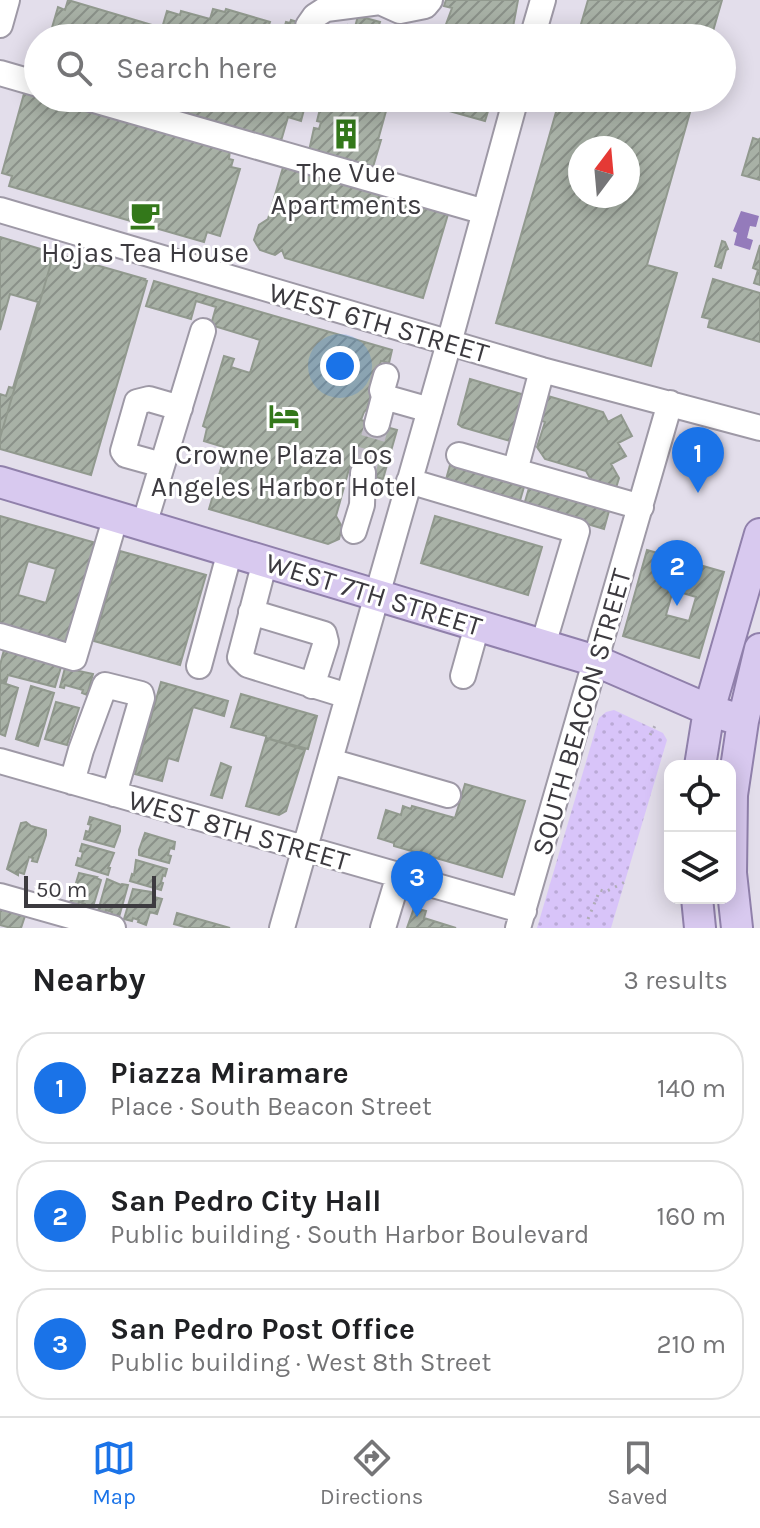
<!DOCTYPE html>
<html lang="en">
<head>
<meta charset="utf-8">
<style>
	body { margin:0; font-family:Karla,sans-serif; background:#f2f2f2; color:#202124 }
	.controls { position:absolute; right:24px; bottom:24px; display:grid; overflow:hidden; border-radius:16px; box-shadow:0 4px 20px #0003 }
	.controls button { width:72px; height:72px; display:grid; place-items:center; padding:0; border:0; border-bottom:2px solid #e0e0e0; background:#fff; color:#202124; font:40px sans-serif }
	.compass { position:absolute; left:568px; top:136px; width:72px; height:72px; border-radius:50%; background:#fff; box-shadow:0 4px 20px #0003; rotate:16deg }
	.scale { position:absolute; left:24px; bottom:20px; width:132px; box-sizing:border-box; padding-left:8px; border:4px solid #3c3a3f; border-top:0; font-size:22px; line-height:28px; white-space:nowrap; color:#3c3a3f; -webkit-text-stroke:6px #fff; paint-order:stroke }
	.you { position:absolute; left:340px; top:366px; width:28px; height:28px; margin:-20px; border:6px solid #fff; border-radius:50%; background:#1a73e8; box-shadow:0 0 0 12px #1a73e833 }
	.badge { display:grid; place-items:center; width:52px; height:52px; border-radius:50%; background:#1a73e8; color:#fff; font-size:26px; font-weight:700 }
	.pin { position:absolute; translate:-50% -66px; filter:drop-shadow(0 2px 4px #0008) }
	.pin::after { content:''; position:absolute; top:42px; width:28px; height:24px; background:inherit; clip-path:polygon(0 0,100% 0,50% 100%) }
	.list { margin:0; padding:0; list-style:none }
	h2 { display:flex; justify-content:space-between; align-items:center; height:104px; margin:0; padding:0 32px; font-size:34px }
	h2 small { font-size:26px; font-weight:400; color:#757577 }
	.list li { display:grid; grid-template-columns:52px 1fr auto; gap:24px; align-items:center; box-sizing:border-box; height:112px; margin:0 16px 16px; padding:0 16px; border:2px solid #e0e0e0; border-radius:32px }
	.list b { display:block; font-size:30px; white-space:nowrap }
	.list p { margin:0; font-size:26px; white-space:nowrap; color:#757577 }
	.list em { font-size:26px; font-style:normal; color:#757577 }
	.icon { flex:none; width:44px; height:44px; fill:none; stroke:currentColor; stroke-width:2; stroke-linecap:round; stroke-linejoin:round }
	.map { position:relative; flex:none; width:760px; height:928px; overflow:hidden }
	.search { position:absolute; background:#fff; box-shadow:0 4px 20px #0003; left:24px; right:24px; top:24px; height:88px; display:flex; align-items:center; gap:20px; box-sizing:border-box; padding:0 28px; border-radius:44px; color:#757577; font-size:30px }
	.sheet { height:488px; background:#fff }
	nav { display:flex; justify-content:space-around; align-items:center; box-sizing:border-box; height:112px; border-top:2px solid #e0e0e0; background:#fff; font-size:22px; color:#757577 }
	nav a { display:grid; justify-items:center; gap:4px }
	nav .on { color:#1a73e8 }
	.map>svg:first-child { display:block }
</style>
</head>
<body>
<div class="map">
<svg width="760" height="928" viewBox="0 0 760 928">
	<defs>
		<pattern id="green-dots" width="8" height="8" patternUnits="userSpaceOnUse" patternTransform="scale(2)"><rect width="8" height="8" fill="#d8c4f9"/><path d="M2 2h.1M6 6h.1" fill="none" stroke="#baa9d6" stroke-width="1.8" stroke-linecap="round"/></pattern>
		<pattern id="building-hatch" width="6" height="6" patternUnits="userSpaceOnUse" patternTransform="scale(2)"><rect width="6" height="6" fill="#a8b1a6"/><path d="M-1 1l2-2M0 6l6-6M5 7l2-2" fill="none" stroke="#8a9189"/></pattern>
	</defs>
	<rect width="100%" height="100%" fill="#e3deeb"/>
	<path fill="url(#green-dots)" d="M614,710l49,23 4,7 -56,188h-74l62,-210 7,-6z"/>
	<path fill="#947bbb" d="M741,211l18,5 -3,11 -6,-1 -3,12 6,2 -3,10 -16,-5 3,-12 -4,-2z"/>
	<path fill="url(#building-hatch)" stroke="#91998e" stroke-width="2" fill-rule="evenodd" d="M68,0l94,28 5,-17 13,4 1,-4 29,8 3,-10 12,3 1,-3 44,13 -1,3 15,4 2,-7 4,1 1,-3 36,11 -2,7h-276l9,-31 7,3z
		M446,0h72l-5,27 -4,-1 -3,12h-59l3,-10 -5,-1 7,-19 -8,-2z
		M588,0h134l-11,38h-134z
		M358,16l22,6 -1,3 17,6 1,-4 12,4 -1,3 12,4h-75l3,-13 7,2z
		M25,90l13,4v4h15l177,52 -1,9 4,1 -2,7 9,2 -20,67 -13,-4 -3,10 -195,-56 3,-10 -10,-3z
		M133,98h174l-6,23 -13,-4 -7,24z
		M323,98h66l-5,12 2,1 -8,29h3l-8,27 -5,-2 -1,4 -58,-18 5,-23 5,1 2,-7 -4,-1 3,-12 4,1 2,-7 -4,-1z
		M424,98h68l-7,23 -50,-14 2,-6z
		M560,98h134l-47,167 30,8 -26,93 -155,-43zM580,148h48v48h-48z
		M753,138l6,2 1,-2v42l-18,-5z
		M284,164l165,47 -26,87 -138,-40 -3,-8 -7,5 -15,-5 -6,-10 5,-15 9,-6z
		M0,237l54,16 -54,185v-44l6,2 3,-9 4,1 25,-86 -28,-8 -10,36z
		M722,241l3,1 3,7 -2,1 -5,18 -6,-2z
		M760,245v40l-6,-2 4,-13 -5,-2z
		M54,253l91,26 -1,1 3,1 -56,194 -91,-26v-11z
		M713,279l47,14v49l-52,-15 2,-8 -8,-2z
		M154,281l238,69 -3,13 -8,-2 -14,48 -3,3 -3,8 36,10 -14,49 -34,-10 -13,47 6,11 -3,12 -11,5 -119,-35 18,-61 -23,-7 3,-13 -4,-2 21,-70 10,3 -3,8 19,6 10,-33 -49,-15 5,-18 -20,-6 -5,18 -45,-13z
		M470,379l58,17 -12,41 -6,4 -48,-14 -4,-3z
		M541,394l62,18 5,10 13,-7 11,21 -14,7 8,13 -15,8 8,14 -4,13 -21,-6 -8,-14 -41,-12 -8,-12 8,-25 -11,-4z
		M450,465l74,22 -5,17 -74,-21z
		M529,488l80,23 -5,18 -80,-24z
		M0,516l96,27 -30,103 -66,-19zM28,561l28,8 -10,34 -28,-8z
		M435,516l107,31 -14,48 -107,-32z
		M647,550l77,22 -25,86 -76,-22zM673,590l23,7 -7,24 -23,-6z
		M120,551l86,24 -26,90 -86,-24z
		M4,650l57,17 -6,20 -47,-12 -2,7 -6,-2v-15z
		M65,668l28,6 -6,21 -5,-2 1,-3 -18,-5 -1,3 -4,-1z
		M0,682l18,6 -13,48 -5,-2z
		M161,682l67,19 -4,15 -31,-9 -15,54 -10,-3 -6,23 -27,-7z
		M31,686l23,7 -16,53 -22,-7z
		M241,694l76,22 -9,33 -42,-11v-2l-35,-9z
		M56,702l23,6 -12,37 -22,-6z
		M266,738l39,12 -19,61 -7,4 -33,-9z
		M221,763l10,4 -9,31 -11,-3z
		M465,784l60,17 -23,76 -108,-31v-3l-16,-5 8,-28 15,5 2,-9 8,3 1,-3 43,12z
		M90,817l30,9v5l-6,16 -30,-8 2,-8 3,1 2,-7 -3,-1z
		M26,822l5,4 15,4v5l-9,27 -5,-1 1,-3 -4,-1 -5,17 -6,-2v3l-11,-6 14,-46z
		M145,833l30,9 -1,7 -4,-1 -2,7 3,1 -2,7 -30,-8v-5z
		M82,844l32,9 -6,15h2l-2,7 -32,-10 2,-7 3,1 2,-7 -3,-1z
		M136,860l31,9 -2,7 -2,-1 -2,7 2,1 -2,7 -31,-9 2,-7 2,1z
		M79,873l18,4 -1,1 5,2 -9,30 -7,-2v-4l-6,-2 -1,3 -8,-2z
		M107,879l14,6 1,-1 6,1 -9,32 -8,-2 1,-3 -6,-2 -1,3 -7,-2z
		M133,889l18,3 3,5 8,2 -5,15 -7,-2 -4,13 -8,-3 1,-2 -6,-2 -1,3 -8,-2z
		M414,908l12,3 -2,7 32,10h-49z
		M1,909l24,7 -4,12h-10l-11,-3v-15z
		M177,913l53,15h-42l-14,-4z"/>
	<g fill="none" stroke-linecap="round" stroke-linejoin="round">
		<path stroke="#c2bdc9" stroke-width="24" stroke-dasharray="24 12" stroke-linecap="butt" d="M363,473l14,-49"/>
		<g stroke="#9e99a6" stroke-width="28">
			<path id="minor" d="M380,0v2l20,9 25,-5 5,-6
				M0,25l7,-25
				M308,26l7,-10 11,-7 54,-7
				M532,38l11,-38
				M0,73l38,11
				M87,98l398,114
				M0,210l542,160 218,58
				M384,397l46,13
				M377,424l7,-27 -2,-7 4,-14
				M459,455l182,52
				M162,465l-36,-10 -3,-4 14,-49 12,-3 31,9
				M515,471l27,-101
				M409,481l168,50 -34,114
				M144,525l59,-194
				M354,531l8,-26 1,-32
				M265,561l-25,96 8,8 100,31
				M251,612l73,22 2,8 -14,44
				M0,636l74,22 42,-142
				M199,666l31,-115
				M463,676l14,-50
				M0,761l524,150
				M330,761l118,34
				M72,782l9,-32 24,-65 36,9 1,4 -28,96
				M0,896l113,32
				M282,928l167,-585 67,-245
				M383,928l16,-53
				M518,928l152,-525"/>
		</g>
		<g stroke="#9080ab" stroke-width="34">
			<path id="major" d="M0,482l596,179 113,49 34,11
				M700,766l9,-56 51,-176
				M697,898l3,30
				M737,928l-6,-55 1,-78 11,-74 17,-72"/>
		</g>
		<path stroke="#b0acb7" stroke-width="3" stroke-dasharray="2 6" stroke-linecap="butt" d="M650,735l6,-11
			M588,919l12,-29 5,2 24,-12"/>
		<use href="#minor" stroke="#fff" stroke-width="24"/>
		<use href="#major" stroke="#d8c9ef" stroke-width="30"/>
	</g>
	<defs>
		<g id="building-bare" transform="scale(2.4)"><path d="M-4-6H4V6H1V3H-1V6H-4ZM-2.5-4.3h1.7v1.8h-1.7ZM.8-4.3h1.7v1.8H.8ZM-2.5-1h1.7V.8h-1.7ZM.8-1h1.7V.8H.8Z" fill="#33781a" stroke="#fff" stroke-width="2.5" paint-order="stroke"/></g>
		<g id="cafe-bare" transform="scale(2.4)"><path d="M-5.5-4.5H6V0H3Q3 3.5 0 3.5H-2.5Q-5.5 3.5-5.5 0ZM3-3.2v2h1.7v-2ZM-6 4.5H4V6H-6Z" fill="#33781a" stroke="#fff" stroke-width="2.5" paint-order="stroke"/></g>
		<g id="hotel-bare" transform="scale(2.4)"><path d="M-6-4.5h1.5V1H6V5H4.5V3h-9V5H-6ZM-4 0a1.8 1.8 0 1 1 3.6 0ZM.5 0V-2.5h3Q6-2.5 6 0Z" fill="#33781a" stroke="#fff" stroke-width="2.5" paint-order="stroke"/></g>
	</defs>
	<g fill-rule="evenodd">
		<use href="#building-bare" x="346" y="134"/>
		<use href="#cafe-bare" x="145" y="215"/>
		<use href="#hotel-bare" x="284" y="416"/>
	</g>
	<g text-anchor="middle" stroke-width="6" stroke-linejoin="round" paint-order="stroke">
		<g font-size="28" fill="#3c3a3f" stroke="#fff">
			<text x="346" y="182">The Vue<tspan x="346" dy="32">Apartments</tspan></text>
			<text x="145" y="262">Hojas Tea House</text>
			<text x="284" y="464">Crowne Plaza Los<tspan x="284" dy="32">Angeles Harbor Hotel</tspan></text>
		</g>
		<g font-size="28" fill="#3c3a3f" stroke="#fff">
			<text transform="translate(379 322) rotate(16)" y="10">WEST 6TH STREET</text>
			<text transform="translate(374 594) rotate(17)" y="10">WEST 7TH STREET</text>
			<text transform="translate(581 712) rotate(-74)" y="10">SOUTH BEACON STREET</text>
			<text transform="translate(239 830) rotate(16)" y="10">WEST 8TH STREET</text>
		</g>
	</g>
</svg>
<div class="controls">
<button><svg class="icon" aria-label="locate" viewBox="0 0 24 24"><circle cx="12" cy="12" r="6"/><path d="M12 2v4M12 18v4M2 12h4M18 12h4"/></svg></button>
<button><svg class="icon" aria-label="layers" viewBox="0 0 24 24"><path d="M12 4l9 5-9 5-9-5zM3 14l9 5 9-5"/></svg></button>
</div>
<svg class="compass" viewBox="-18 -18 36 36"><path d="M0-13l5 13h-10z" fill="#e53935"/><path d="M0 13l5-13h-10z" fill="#757577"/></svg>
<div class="scale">50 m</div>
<div class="you"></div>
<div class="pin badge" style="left:698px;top:493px">1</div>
<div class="pin badge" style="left:677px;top:606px">2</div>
<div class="pin badge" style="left:417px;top:917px">3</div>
<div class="search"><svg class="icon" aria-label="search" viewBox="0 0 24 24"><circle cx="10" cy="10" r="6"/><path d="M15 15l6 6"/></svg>Search here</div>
</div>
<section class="sheet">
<h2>Nearby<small>3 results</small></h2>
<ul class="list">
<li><span class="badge">1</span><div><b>Piazza Miramare</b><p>Place · South Beacon Street</p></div><em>140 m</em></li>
<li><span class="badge">2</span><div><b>San Pedro City Hall</b><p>Public building · South Harbor Boulevard</p></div><em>160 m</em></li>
<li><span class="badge">3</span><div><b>San Pedro Post Office</b><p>Public building · West 8th Street</p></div><em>210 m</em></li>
</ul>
</section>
<nav>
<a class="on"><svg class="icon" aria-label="map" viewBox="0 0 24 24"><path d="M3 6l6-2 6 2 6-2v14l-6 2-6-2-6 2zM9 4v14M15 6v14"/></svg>Map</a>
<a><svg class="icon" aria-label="directions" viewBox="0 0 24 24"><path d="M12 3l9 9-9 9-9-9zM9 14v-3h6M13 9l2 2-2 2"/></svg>Directions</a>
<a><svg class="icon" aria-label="saved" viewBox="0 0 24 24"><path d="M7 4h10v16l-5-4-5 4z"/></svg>Saved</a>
</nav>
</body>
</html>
